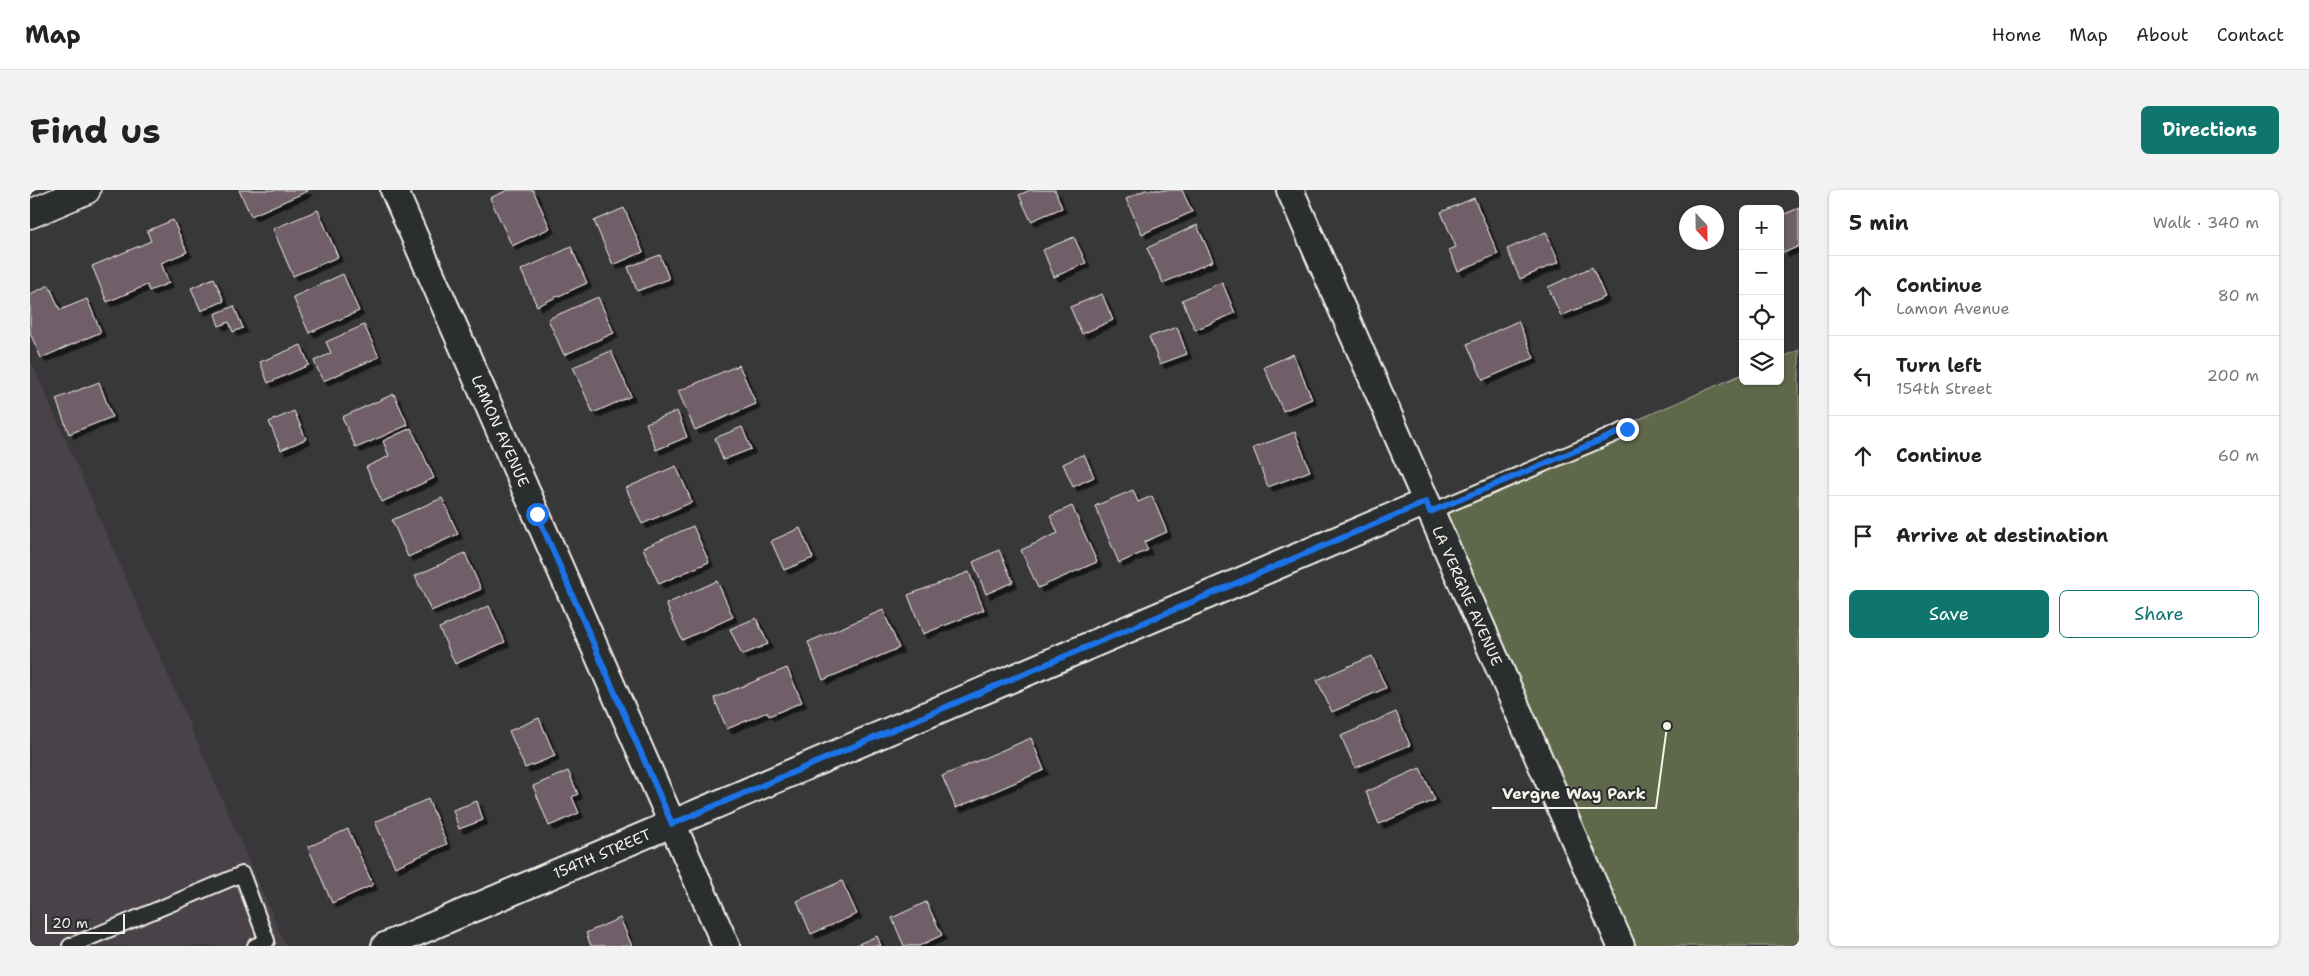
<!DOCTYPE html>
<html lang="en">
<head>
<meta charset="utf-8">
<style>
	body { margin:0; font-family:"Shantell Sans",sans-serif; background:#f2f2f2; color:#222 }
	.controls { position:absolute; right:15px; top:15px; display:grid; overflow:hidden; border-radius:8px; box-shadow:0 1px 4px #0004 }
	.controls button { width:45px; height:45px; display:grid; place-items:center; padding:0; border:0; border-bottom:1px solid #e0e0e0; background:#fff; color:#222; font:25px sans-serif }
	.compass { position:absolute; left:1649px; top:15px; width:45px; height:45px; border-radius:50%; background:#fff; box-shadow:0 1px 4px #0004; rotate:158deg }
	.scale { position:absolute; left:15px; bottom:12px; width:80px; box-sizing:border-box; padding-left:5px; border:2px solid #f4f1e8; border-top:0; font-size:14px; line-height:18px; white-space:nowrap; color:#f4f1e8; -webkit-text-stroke:4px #2a2d2e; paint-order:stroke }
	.stop { position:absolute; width:15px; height:15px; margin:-11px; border:4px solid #1a73e8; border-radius:50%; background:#fff }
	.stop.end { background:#1a73e8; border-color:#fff; box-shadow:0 1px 5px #0008 }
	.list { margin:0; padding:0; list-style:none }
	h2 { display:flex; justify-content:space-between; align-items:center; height:65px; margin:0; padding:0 20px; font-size:21px }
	h2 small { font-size:16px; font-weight:400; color:#767676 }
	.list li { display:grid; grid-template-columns:32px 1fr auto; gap:15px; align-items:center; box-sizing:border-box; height:80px; padding:0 20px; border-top:1px solid #e0e0e0 }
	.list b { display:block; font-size:19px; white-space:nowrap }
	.list p { margin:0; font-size:16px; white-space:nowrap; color:#767676 }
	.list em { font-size:16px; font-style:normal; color:#767676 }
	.actions { display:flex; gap:10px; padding:15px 20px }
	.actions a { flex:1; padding:11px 0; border:1px solid #0f766e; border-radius:8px; text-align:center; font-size:18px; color:#0f766e }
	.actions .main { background:#0f766e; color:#fff }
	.icon { flex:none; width:28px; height:28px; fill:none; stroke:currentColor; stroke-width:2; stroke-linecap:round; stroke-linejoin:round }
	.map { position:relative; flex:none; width:1769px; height:756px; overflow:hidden; border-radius:8px }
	header { display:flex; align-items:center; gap:30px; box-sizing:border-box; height:70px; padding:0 25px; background:#fff; border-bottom:1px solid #e0e0e0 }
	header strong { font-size:24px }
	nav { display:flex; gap:28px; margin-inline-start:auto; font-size:18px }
	.intro { display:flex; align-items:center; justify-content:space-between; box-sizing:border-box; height:120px; padding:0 30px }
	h1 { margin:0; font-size:35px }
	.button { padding:12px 22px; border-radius:8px; background:#0f766e; color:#fff; font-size:18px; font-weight:700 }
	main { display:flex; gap:30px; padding:0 30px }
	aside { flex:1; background:#fff; border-radius:8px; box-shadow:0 1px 4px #0004 }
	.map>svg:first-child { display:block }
</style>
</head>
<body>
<header>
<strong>Map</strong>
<nav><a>Home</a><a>Map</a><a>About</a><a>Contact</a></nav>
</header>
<div class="intro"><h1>Find us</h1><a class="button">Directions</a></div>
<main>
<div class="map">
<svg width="1769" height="756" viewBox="0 0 1769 756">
	<defs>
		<filter id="shadow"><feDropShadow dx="4.5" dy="4.5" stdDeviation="0" flood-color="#0009"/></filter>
	</defs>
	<rect width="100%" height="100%" fill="#38373a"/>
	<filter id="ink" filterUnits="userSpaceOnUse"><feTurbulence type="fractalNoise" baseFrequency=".02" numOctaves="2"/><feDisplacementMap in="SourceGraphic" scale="10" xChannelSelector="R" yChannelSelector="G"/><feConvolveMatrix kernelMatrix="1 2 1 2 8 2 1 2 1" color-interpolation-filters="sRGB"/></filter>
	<g filter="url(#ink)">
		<path fill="#484348" d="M0,168l256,588h-256z"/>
		<path fill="#60674c" stroke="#aaac9a" d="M1769,160v596h-166l-194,-440 304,-132v7h37v-23z"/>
		<path fill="#6f5e68" stroke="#f4f1e8" filter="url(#shadow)" d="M209,0h69v1l-57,25z
			M478,0h25l17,38 -38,18 -22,-48z
			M1000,0h25l7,18 -31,13 -12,-26z
			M1115,0h37l10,22 -50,22 -16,-35z
			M1444,8l24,56 -40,17 -9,-21 7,-3 -15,-35z
			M594,18l19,44 -30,13 -19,-44z
			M1769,18v38l-15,7 -4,-10v-27z
			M288,20l20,47 -45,19 -20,-47z
			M143,30l14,32 -26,11 8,20 -20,8 -2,-6 -40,17 -15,-36 59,-25 -4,-10z
			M1167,35l16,36 -50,22 -16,-35z
			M1516,42l13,30 -39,17 -13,-30z
			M1044,47l12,26 -32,14 -11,-27z
			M541,57l16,36 -50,23 -16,-36z
			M630,65l9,24 -32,12 -9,-24z
			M1562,77l13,30 -44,19 -13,-29z
			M313,84l16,37 -50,22 -16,-36z
			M184,88l10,23 -23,10 -10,-23z
			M1192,92l13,31 -40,17 -13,-30z
			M19,95l11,25 27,-11 14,33 -60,26 -11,-25v-39z
			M1072,104l11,26 -31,14 -12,-27z
			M568,107l16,36 -50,22 -16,-36z
			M204,116l9,22 -10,4 -4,-10 -10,4 -4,-12z
			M1488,131l16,37 -51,22 -16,-36z
			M334,135l15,32 -56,24 -9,-20 17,-8 -5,-11z
			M1147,137l10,27 -27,10 -11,-27z
			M271,155l8,20 -41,18 -8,-21z
			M581,161l20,45 -38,17 -20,-46z
			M1263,164l19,45 -29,12 -19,-44z
			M709,175l17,39 -61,26 -17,-39z
			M69,192l13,35 -43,17 -13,-35z
			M364,204l14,31 -52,23 -14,-31z
			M264,221l12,28 -25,11 -12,-28z
			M647,221l10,26 -31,13 -10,-27z
			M712,237l9,22 -28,11 -8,-22z
			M381,238l23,50 -52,24 -16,-35 23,-11 -6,-15z
			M1265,242l15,39 -42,16 -15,-39z
			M1054,264l10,23 -21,10 -10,-23z
			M646,276l16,36 -50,22 -16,-36z
			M1103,300l5,12 14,-6 15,36 -23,10 4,8 -29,13 -24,-57z
			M412,308l16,36 -50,23 -16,-37z
			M1042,316l25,56 -59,26 -17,-38 37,-17 -8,-17z
			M663,336l16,36 -50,22 -16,-36z
			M770,338l13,30 -29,12 -13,-29z
			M969,360l14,32 -27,12 -13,-32z
			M435,363l16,36 -50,22 -16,-35z
			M939,382l15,38 -61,24 -15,-39z
			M687,391l16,36 -51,23 -16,-36z
			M459,416l16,36 -50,22 -16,-36z
			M853,420l16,38 -76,32 -15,-38z
			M726,428l12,26 -26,11 -12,-26z
			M1342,466l14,32 -54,24 -15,-32z
			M757,478l15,34 -33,14 -2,-4 -40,17 -13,-31z
			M1366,522l14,33 -55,23 -14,-32z
			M509,528l16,38 -30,12 -16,-37z
			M1001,548l13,32 -88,38 -14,-32z
			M1390,578l15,32 -56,24 -13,-32z
			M538,581l10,23 -6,3 7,16 -30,13 -16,-40z
			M398,609l19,45 -52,23 -20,-45z
			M447,611l6,19 -24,9 -6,-19z
			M318,639l25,56 -41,18 -24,-56z
			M812,691l15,33 -46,20 -14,-33z
			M896,712l16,33 -23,11h-15l-12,-28z
			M590,728l12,28h-41l-5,-13z
			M847,746l4,10h-27z"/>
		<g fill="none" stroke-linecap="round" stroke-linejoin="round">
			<g stroke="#f4f1e8" stroke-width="18">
				<path id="lane" d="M1400,322l197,-83
					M40,756l172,-72 25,67 -12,5"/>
			</g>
			<g stroke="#f4f1e8" stroke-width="30">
				<path id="street" d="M364,0l332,756
					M1260,0l331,756
					M355,756l1041,-444"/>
			</g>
			<g stroke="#f4f1e8" stroke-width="31">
				<path id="secondary" d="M0,24l56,-24"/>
			</g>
			<use href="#lane" stroke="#2a2d2e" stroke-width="14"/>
			<use href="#street" stroke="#2a2d2e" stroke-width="26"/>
			<use href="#secondary" stroke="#2a2d2e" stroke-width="28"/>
		</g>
	</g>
	<g fill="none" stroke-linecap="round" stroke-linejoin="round" filter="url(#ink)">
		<path stroke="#1a73e8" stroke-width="6" d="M507,324l135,310 754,-322 4,10 197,-83"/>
	</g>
	<g text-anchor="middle" stroke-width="4" stroke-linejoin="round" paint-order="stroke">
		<g font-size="15" fill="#f4f1e8" stroke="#2a2d2e">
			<text transform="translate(470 241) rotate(66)" y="5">LAMON AVENUE</text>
			<text transform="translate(1437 406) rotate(66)" y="5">LA VERGNE AVENUE</text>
			<text transform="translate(572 664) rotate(-23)" y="5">154TH STREET</text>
		</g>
	</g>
	<path fill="none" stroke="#f4f1e8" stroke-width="2" d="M1637 536L1626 618H1462"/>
	<circle fill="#f4f1e8" stroke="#2a2d2e" stroke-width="2" cx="1637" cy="536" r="5"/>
	<g font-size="16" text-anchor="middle" font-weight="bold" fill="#f4f1e8" stroke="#2a2d2e" stroke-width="4" stroke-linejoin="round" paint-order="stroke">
		<text x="1544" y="609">Vergne Way Park</text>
	</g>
</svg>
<div class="controls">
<button>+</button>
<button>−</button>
<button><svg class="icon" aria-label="locate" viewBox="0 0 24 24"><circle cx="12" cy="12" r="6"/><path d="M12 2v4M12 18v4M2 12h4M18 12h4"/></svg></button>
<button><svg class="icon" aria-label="layers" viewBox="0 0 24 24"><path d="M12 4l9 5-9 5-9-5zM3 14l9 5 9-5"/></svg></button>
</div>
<svg class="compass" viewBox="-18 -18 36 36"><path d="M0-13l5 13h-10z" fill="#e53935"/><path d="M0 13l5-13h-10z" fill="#767676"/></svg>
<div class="scale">20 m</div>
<div class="stop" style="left:507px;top:324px"></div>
<div class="stop end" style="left:1597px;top:239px"></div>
</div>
<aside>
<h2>5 min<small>Walk · 340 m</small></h2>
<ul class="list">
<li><svg class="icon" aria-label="ahead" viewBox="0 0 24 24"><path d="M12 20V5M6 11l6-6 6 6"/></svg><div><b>Continue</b><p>Lamon Avenue</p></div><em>80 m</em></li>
<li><svg class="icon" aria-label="left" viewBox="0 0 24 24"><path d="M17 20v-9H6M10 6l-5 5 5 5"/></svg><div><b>Turn left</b><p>154th Street</p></div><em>200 m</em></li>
<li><svg class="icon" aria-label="ahead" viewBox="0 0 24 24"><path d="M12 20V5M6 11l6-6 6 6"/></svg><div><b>Continue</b></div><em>60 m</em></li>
<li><svg class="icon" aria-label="arrive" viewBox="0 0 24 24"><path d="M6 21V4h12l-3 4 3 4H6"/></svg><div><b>Arrive at destination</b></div></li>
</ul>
<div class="actions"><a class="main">Save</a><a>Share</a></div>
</aside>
</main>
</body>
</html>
